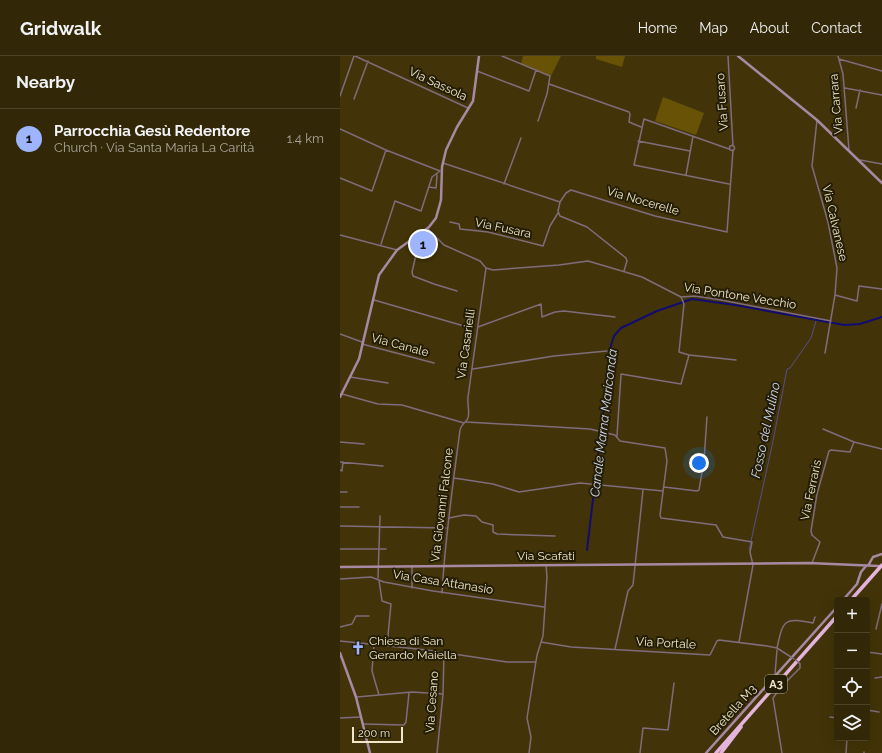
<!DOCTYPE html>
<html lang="en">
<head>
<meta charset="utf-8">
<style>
	body { margin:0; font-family:Raleway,sans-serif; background:#3a2f10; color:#f1f3f6 }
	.controls { position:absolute; right:12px; bottom:12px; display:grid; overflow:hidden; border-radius:4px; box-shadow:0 4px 16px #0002 }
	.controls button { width:36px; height:36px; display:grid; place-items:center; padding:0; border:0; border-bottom:1px solid #4d4428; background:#322706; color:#f1f3f6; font:20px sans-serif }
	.scale { position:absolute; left:12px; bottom:10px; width:51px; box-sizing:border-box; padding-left:4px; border:2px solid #f0e7ca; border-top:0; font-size:11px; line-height:14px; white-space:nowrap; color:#f0e7ca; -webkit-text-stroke:3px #241d06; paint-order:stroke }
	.you { position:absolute; left:359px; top:407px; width:14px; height:14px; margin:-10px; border:3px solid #fff; border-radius:50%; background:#1a73e8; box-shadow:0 0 0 6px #1a73e833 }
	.badge { display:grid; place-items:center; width:26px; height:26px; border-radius:50%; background:#9eb4fd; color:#111; font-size:13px; font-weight:700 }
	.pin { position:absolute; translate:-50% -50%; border:2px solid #fff; box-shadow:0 1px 4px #0006 }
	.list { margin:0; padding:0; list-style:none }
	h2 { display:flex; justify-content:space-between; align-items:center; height:52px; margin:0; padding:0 16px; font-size:17px }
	h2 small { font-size:13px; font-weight:400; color:#a8a59b }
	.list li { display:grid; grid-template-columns:26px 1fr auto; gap:12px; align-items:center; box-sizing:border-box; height:60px; padding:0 16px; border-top:1px solid #4d4428 }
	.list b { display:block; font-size:15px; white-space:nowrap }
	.list p { margin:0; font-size:13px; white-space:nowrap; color:#a8a59b }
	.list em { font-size:13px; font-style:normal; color:#a8a59b }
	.icon { flex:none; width:22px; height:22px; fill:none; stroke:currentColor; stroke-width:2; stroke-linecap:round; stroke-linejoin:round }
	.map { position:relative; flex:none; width:542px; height:697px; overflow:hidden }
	header { display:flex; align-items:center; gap:24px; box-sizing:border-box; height:56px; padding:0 20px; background:#322706; border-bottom:1px solid #4d4428 }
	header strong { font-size:19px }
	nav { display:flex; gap:22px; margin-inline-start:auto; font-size:14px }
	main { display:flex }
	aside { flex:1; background:#322706 }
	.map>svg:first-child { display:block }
</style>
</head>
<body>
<header>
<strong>Gridwalk</strong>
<nav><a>Home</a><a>Map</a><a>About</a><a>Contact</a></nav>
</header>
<main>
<aside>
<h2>Nearby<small></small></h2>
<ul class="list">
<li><span class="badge">1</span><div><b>Parrocchia Gesù Redentore</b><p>Church · Via Santa Maria La Carità</p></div><em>1.4 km</em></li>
</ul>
</aside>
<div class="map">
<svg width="542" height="697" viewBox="0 0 542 697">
	<rect width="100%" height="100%" fill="#423408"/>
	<path fill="#675206" d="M183,0h38l-10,20 -30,-12z
		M256,0h29l-3,11 -26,-8z
		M323,41l41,16 -8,22 -41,-14z"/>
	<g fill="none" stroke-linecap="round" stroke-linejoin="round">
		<path stroke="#554e8b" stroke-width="1" d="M409,494l23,-104 15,-77 3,-1 21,-30 5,-17"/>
		<path stroke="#130c70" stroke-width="2" d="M247,494l24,-205 3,-9 7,-8 36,-17 35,-12 43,6 109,20 16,-1 22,-7"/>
		<path stroke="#7f6c7c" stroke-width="1.5" d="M15,0l113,52
			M162,0l48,20 -3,18 -9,27
			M388,0l5,90
			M498,0l5,18 6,76
			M499,3l43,12
			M137,15l52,20 7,-21
			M209,28l80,28 1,2 -1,8 12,5
			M505,32l37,7
			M0,40l14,-40
			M14,43l14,-38
			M516,52l4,-18
			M477,64l-5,46 16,56 9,46 -2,27 -10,58
			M0,73l46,21 54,21
			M298,85l52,10
			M389.5 92a2.5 2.5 0 1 1 5 0a2.5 2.5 0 1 1-5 0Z
			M389,93l-85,-30 -10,46 95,19
			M520,104l22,4
			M103,107l117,39 6,-9 5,-3 84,26 72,16 6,-82
			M346,119l7,-39
			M0,122l32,13 14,-41
			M164,128l17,-46
			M89,131l7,1 1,-13
			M220,146l-2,9 2,5 27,11 39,31 1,3 -3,10
			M110,166l9,2 1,5 28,3 55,14 7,-20 8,-13
			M88,173l16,16 36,16 6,7
			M0,179l57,15
			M97,184c-5,9 -10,15 -21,15l-4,17 1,4 21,8 23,7
			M41,188l14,-43 26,10 11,-34 8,-6
			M146,212l7,2 66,-5 29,-4 54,16 39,20 14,-1 26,4 110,21
			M495,239l22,6 2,-15 23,3
			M341,241l3,7 -5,48 10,3
			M34,244l90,26
			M138,271l63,-23 1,13 13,-5 9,-1 51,6
			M0,278l22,8
			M22,288l72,19
			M133,313l81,-13 53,-5
			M10,321l38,6
			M2,338l36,10 24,1 62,18
			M126,366l124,7 25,6 5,6 45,7 2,13 -7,54 1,3 55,7 7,12 29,5 -2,10 3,13 -14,77
			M483,373l31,13
			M277,380l4,-62 60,10 8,-29 47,5
			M0,386l24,2
			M0,406l43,4
			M0,414l2,1 1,-9
			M114,422l39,6 26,8 61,-9 83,8
			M324,431l33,4 2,-1 5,-30 3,-43
			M0,436h7
			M0,451h19
			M109,462l15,-3 12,1 6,6 11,3v7l4,2 58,2
			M0,470l106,2
			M0,493h46
			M472,507l8,-21 -8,-7 -1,-4 6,-37 12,-43 2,-1 19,2 4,-10 28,7
			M72,510v22
			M38,522l2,-62
			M0,523l31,-2 13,5 49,9 111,16
			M39,524l3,21 9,3 -4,42
			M102,537c3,-55 11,-109 18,-163 1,-6 6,-7 8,-12 2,-6 -1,-15 0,-21l18,-129
			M0,571l12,-3 4,-8h13
			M536,573l6,-25
			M0,585l87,9 80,12h29
			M201,586l30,5 139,8 7,-14 2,-1 48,6 10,2 14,9
			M34,588l-2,27 7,24
			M437,592c6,-28 7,-31 36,-25l2,-6
			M275,593l13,-58 5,-6 10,-95
			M527,596l15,2
			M527,601l1,-5
			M435,618l2,-24
			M535,622l7,-1
			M17,641l55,-5 31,2
			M527,654l12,2
			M490,661l7,1
			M0,662l21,-1
			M23,668l41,1 2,-3 3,-29
			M97,697l6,-59 1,-41
			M189,697l2,-16 -4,-19 10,-63 6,-19 4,-59 -1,-12
			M300,697l3,-25 25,2 6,-47
			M442,697l-9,-55 8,-11 19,-19v-4
			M506,697l1,-15
			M524,697v-1"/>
		<path stroke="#a889a3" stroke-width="2.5" d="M398,0l79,64 65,63
			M0,341l19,-38 20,-84 18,-25 32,-23 7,-9 5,-18 1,-33 4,-17 11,-23 16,-26 6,-45
			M528,510l5,-9 9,-3
			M0,511l468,-4 71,3
			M503,544l14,-16 4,-12 5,-6
			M0,597l16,44 14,56
			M366,697l131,-146"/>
		<path stroke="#e4b4dd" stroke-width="3.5" d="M511,544l31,-35
			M376,697l121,-137
			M381,697l20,-26"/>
		<path stroke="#7f6c7c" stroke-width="1.5" d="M451,601l3,2
			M456,604l4,4"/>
	</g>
	<defs>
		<g id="church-bare" transform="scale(1.08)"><path d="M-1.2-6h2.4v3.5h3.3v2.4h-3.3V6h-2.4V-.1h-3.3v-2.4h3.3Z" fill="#9eb4fd" stroke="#241d06" stroke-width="2.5" paint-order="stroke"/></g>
	</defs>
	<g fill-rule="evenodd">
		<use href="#church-bare" x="18" y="592"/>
	</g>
	<g text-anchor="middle" stroke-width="4" stroke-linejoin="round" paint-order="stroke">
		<rect fill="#241d06" stroke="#b3aa8f" stroke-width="1" x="425" y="619" width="22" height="18" rx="3"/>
		<g font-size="11" font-weight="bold" fill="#f0e7ca">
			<text x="436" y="632">A3</text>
		</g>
		<g font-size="12" fill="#f0e7ca" stroke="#241d06">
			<text transform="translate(98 28) rotate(25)" y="4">Via Sassola</text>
			<text transform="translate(382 46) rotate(-94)" y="4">Via Fusaro</text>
			<text transform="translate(496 48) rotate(-95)" y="4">Via Carrara</text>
			<text transform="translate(303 145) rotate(16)" y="4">Via Nocerelle</text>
			<text transform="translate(495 167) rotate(77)" y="4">Via Calvanese</text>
			<text transform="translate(163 172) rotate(12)" y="4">Via Fusara</text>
			<text transform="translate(400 240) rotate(9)" y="4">Via Pontone Vecchio</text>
			<text transform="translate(126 288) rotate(-82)" y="4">Via Casarielli</text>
			<text transform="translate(60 289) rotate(15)" y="4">Via Canale</text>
			<text transform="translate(471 434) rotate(-78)" y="4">Via Ferraris</text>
			<text transform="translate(102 449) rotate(-83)" y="4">Via Giovanni Falcone</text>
			<text x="206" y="504">Via Scafati</text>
			<text transform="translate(103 526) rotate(9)" y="4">Via Casa Attanasio</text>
			<text transform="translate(326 587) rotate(3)" y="4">Via Portale</text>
			<text transform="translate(92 646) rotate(-86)" y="4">Via Cesano</text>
			<text transform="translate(393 654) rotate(-48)" y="4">Bretella M3</text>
		</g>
		<g font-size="12" fill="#f0e7ca" stroke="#241d06" text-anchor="start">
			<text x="29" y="589">Chiesa di San<tspan x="29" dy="14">Gerardo Maiella</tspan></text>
		</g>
		<g font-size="13" font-style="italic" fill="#ced7f1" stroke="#241d06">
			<text transform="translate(263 367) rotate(-83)" y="5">Canale Marna Mariconda</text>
			<text transform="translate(425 374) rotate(-78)" y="5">Fosso del Mulino</text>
		</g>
	</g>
</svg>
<div class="controls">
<button>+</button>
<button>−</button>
<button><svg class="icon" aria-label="locate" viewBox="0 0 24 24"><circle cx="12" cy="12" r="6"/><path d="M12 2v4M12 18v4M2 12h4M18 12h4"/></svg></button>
<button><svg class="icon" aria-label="layers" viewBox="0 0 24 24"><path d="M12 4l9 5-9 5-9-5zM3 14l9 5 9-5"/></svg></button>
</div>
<div class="scale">200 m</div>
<div class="you"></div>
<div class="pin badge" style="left:83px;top:188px">1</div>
</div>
</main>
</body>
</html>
